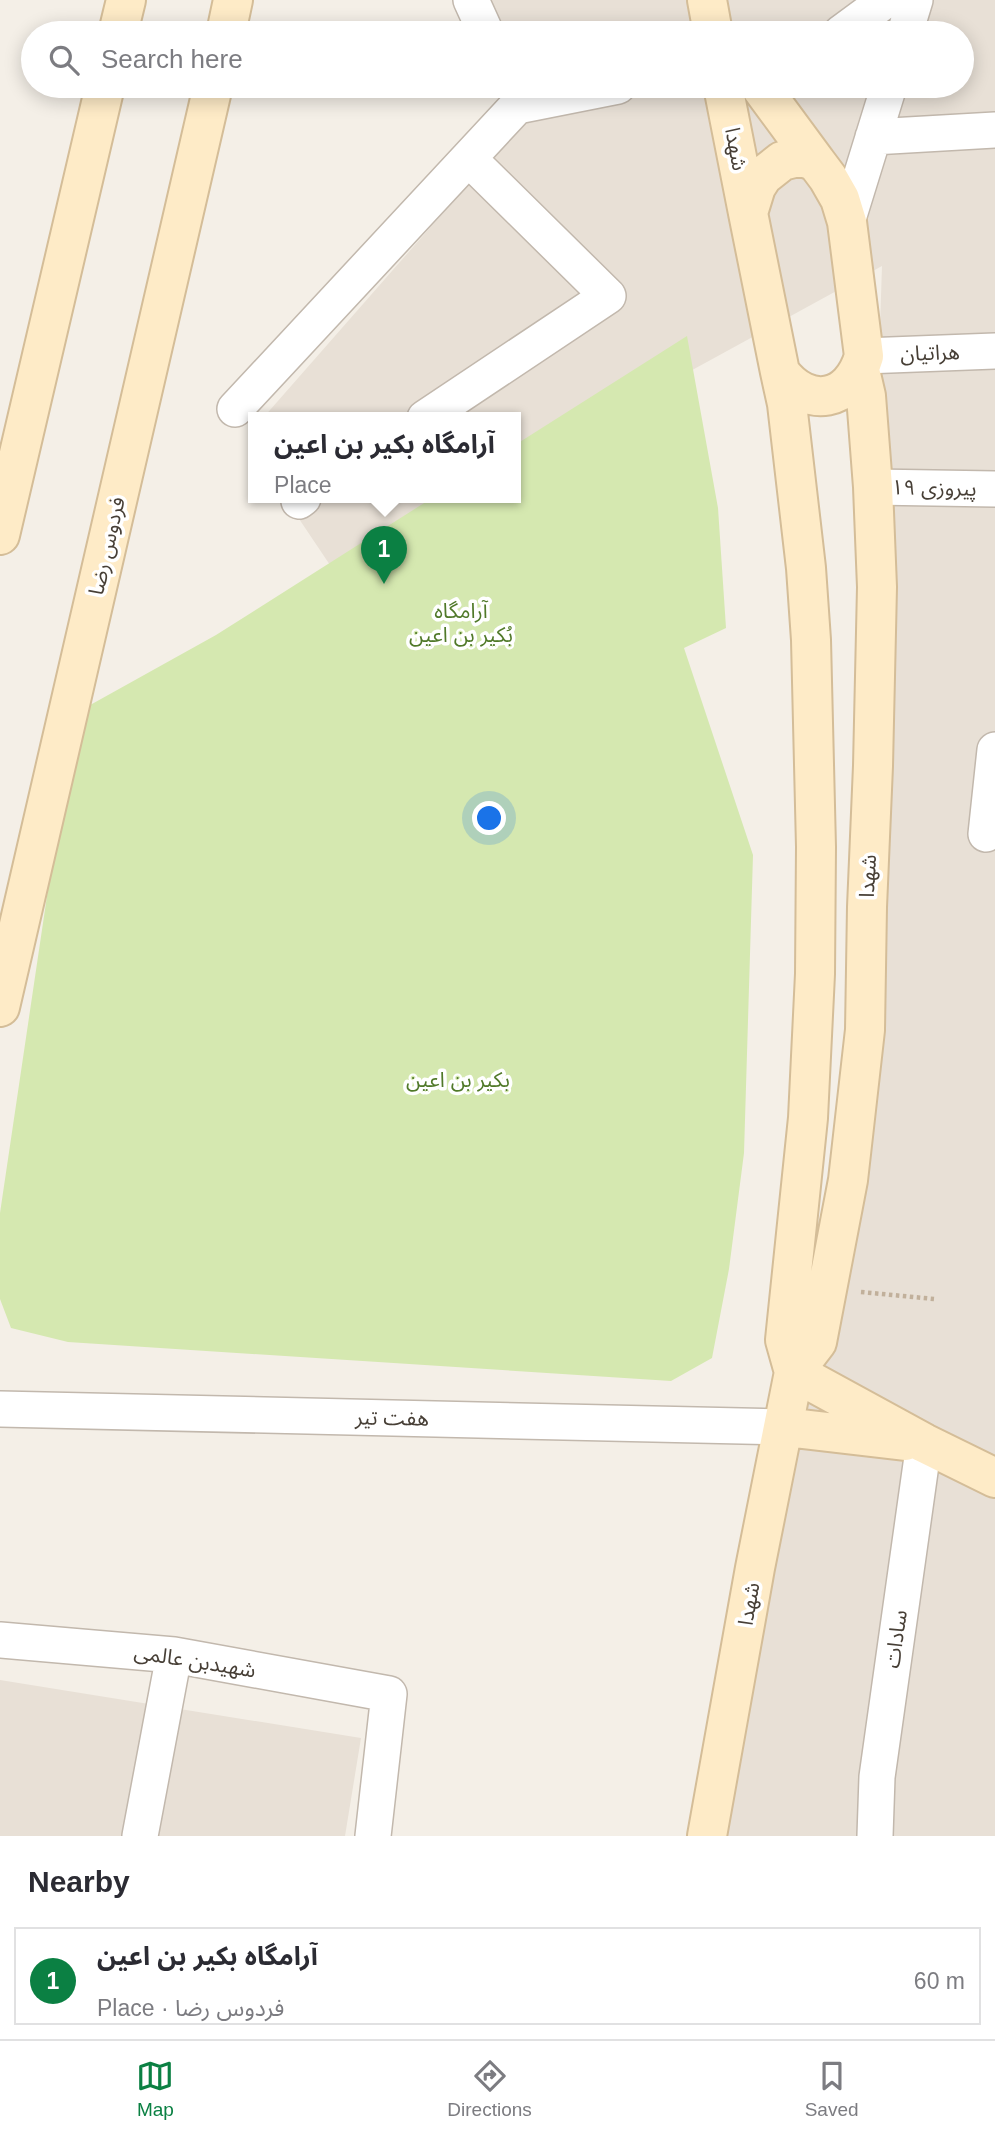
<!DOCTYPE html>
<html lang="en">
<head>
<meta charset="utf-8">
<style>
	body { margin:0; font-family:Arial,"Noto Sans Arabic",sans-serif; background:#f2f2f3; color:#2b2b33 }
	.you { position:absolute; left:490px; top:819px; width:24px; height:24px; margin:-18px; border:5px solid #fff; border-radius:50%; background:#1a73e8; box-shadow:0 0 0 10px #1a73e833 }
	.badge { display:grid; place-items:center; width:46px; height:46px; border-radius:50%; background:#0b8043; color:#fff; font-size:23px; font-weight:700 }
	.pin { position:absolute; translate:-50% -58px; filter:drop-shadow(0 2px 4px #0008) }
	.pin::after { content:''; position:absolute; top:37px; width:24px; height:21px; background:inherit; clip-path:polygon(0 0,100% 0,50% 100%) }
	.popup { position:absolute; left:248px; top:412px; width:273px; height:91px; box-sizing:border-box; display:grid; place-content:center; border-radius:0px; background:#fff; filter:drop-shadow(0 2px 5px #0005); font-size:23px; white-space:nowrap; color:#7c7c81 }
	.popup b { font-size:26px; color:#2b2b33 }
	.popup::after { content:''; position:absolute; left:50%; top:100%; margin-left:-14px; border:14px solid transparent; border-top-color:#fff }
	.list { margin:0; padding:0; list-style:none }
	h2 { display:flex; justify-content:space-between; align-items:center; height:91px; margin:0; padding:0 28px; font-size:30px }
	h2 small { font-size:23px; font-weight:400; color:#7c7c81 }
	.list li { display:grid; grid-template-columns:46px 1fr auto; gap:21px; align-items:center; box-sizing:border-box; height:98px; margin:0 14px 14px; padding:0 14px; border:2px solid #e1e1e2; border-radius:0px }
	.list b { display:block; font-size:26px; white-space:nowrap }
	.list p { margin:0; font-size:23px; white-space:nowrap; color:#7c7c81 }
	.list em { font-size:23px; font-style:normal; color:#7c7c81 }
	.icon { flex:none; width:38px; height:38px; fill:none; stroke:currentColor; stroke-width:2; stroke-linecap:round; stroke-linejoin:round }
	.map { position:relative; flex:none; width:995px; height:1836px; overflow:hidden }
	.search { position:absolute; background:#fff; box-shadow:0 4px 18px #0003; left:21px; right:21px; top:21px; height:77px; display:flex; align-items:center; gap:18px; box-sizing:border-box; padding:0 24px; border-radius:38px; color:#7c7c81; font-size:26px }
	.sheet { height:203px; background:#fff }
	nav { display:flex; justify-content:space-around; align-items:center; box-sizing:border-box; height:98px; border-top:2px solid #e1e1e2; background:#fff; font-size:19px; color:#7c7c81 }
	nav a { display:grid; justify-items:center; gap:4px }
	nav .on { color:#0b8043 }
	.map>svg:first-child { display:block }
</style>
</head>
<body>
<div class="map">
<svg width="995" height="1836" viewBox="0 0 995 1836">
	<rect width="100%" height="100%" fill="#f4efe7"/>
	<path fill="#e8e0d6" d="M491,0h504v1836h-279l140,-781 26,-789 -367,201v-49h-252l272,-310 -9,-22h436v-53h-458z
		M285,498h173l-126,70z
		M0,1680l361,58 -16,98h-345z"/>
	<path fill="#d5e8b0" d="M687,336l31,172 8,120 -42,20 69,207 -9,298 -15,116 -17,89 -41,23 -603,-39 -57,-14 -11,-29v-86l74,-499 142,-79 216,-137h83v-53z"/>
	<g fill="none" stroke-linecap="round" stroke-linejoin="round">
		<g stroke="#c2b8ad" stroke-width="38">
			<path id="street" d="M471,0l15,33
				M841,33l45,-33
				M905,33l10,-33
				M873,137l122,-7
				M847,222l42,-136
				M864,356l131,-5
				M235,409l282,-303 101,-20
				M425,418l183,-122 -139,-137
				M873,487l122,2
				M299,501l4,-3
				M986,834l9,-84
				M0,1409l785,18
				M0,1640l174,15 215,39 -16,142
				M140,1836l34,-181
				M875,1836l2,-59 47,-334"/>
		</g>
		<g stroke="#d4bd98" stroke-width="42">
			<path id="secondary" d="M707,0l6,33
				M118,33l8,-33
				M226,33l7,-33
				M723,86l25,127
				M760,86l56,76
				M794,158h11l11,4 12,16 12,21 7,23 17,134c-13,46 -56,54 -84,16l-32,-159 8,-26 7,-11 19,-15z
				M0,535l105,-449
				M0,1007l213,-921
				M794,1372l23,-30 31,-162 17,-150 2,-123 6,-141 4,-179 -4,-100 -7,-91 -6,-26
				M794,1372l130,71 71,35
				M785,1427l120,14
				M707,1836l48,-268 39,-196 -9,-32 23,-222 7,-144 1,-127 -5,-207 -5,-72 -19,-164 -7,-32"/>
		</g>
		<path stroke="#c1b09b" stroke-width="4.5" stroke-dasharray="3.5 3.5" stroke-linecap="butt" d="M861,1292l73,7"/>
		<use href="#street" stroke="#fff" stroke-width="35"/>
		<use href="#secondary" stroke="#feebc7" stroke-width="38"/>
	</g>
	<g text-anchor="middle" stroke-width="7" stroke-linejoin="round" paint-order="stroke">
		<g font-size="21" fill="#473f36" stroke="#fff">
			<text transform="translate(736 149) rotate(79)" y="7">شهدا</text>
			<text transform="translate(930 353) rotate(-2)" y="7">هراتیان</text>
			<text transform="translate(934 488) rotate(1)" y="7">پیروزی ۱۹</text>
			<text transform="translate(107 546) rotate(-77)" y="7">فردوس رضا</text>
			<text transform="translate(868 876) rotate(-87)" y="7">شهدا</text>
			<text transform="translate(392 1418) rotate(1)" y="7">هفت تیر</text>
			<text transform="translate(749 1604) rotate(-80)" y="7">شهدا</text>
			<text transform="translate(896 1639) rotate(-82)" y="7">سادات</text>
			<text transform="translate(195 1661) rotate(9)" y="7">شهیدبن عالمی</text>
		</g>
		<g font-size="21" fill="#507929" stroke="#fff">
			<text x="461" y="618">آرامگاه<tspan x="461" dy="24">بُکیر بن اعین</tspan></text>
			<text x="458" y="1087">بکیر بن اعین</text>
		</g>
	</g>
</svg>
<div class="you"></div>
<div class="pin badge" style="left:384px;top:584px">1</div>
<div class="popup"><b>آرامگاه بکیر بن اعین</b>Place</div>
<div class="search"><svg class="icon" aria-label="search" viewBox="0 0 24 24"><circle cx="10" cy="10" r="6"/><path d="M15 15l6 6"/></svg>Search here</div>
</div>
<section class="sheet">
<h2>Nearby<small></small></h2>
<ul class="list">
<li><span class="badge">1</span><div><b>آرامگاه بکیر بن اعین</b><p>Place · فردوس رضا</p></div><em>60 m</em></li>
</ul>
</section>
<nav>
<a class="on"><svg class="icon" aria-label="map" viewBox="0 0 24 24"><path d="M3 6l6-2 6 2 6-2v14l-6 2-6-2-6 2zM9 4v14M15 6v14"/></svg>Map</a>
<a><svg class="icon" aria-label="directions" viewBox="0 0 24 24"><path d="M12 3l9 9-9 9-9-9zM9 14v-3h6M13 9l2 2-2 2"/></svg>Directions</a>
<a><svg class="icon" aria-label="saved" viewBox="0 0 24 24"><path d="M7 4h10v16l-5-4-5 4z"/></svg>Saved</a>
</nav>
</body>
</html>
